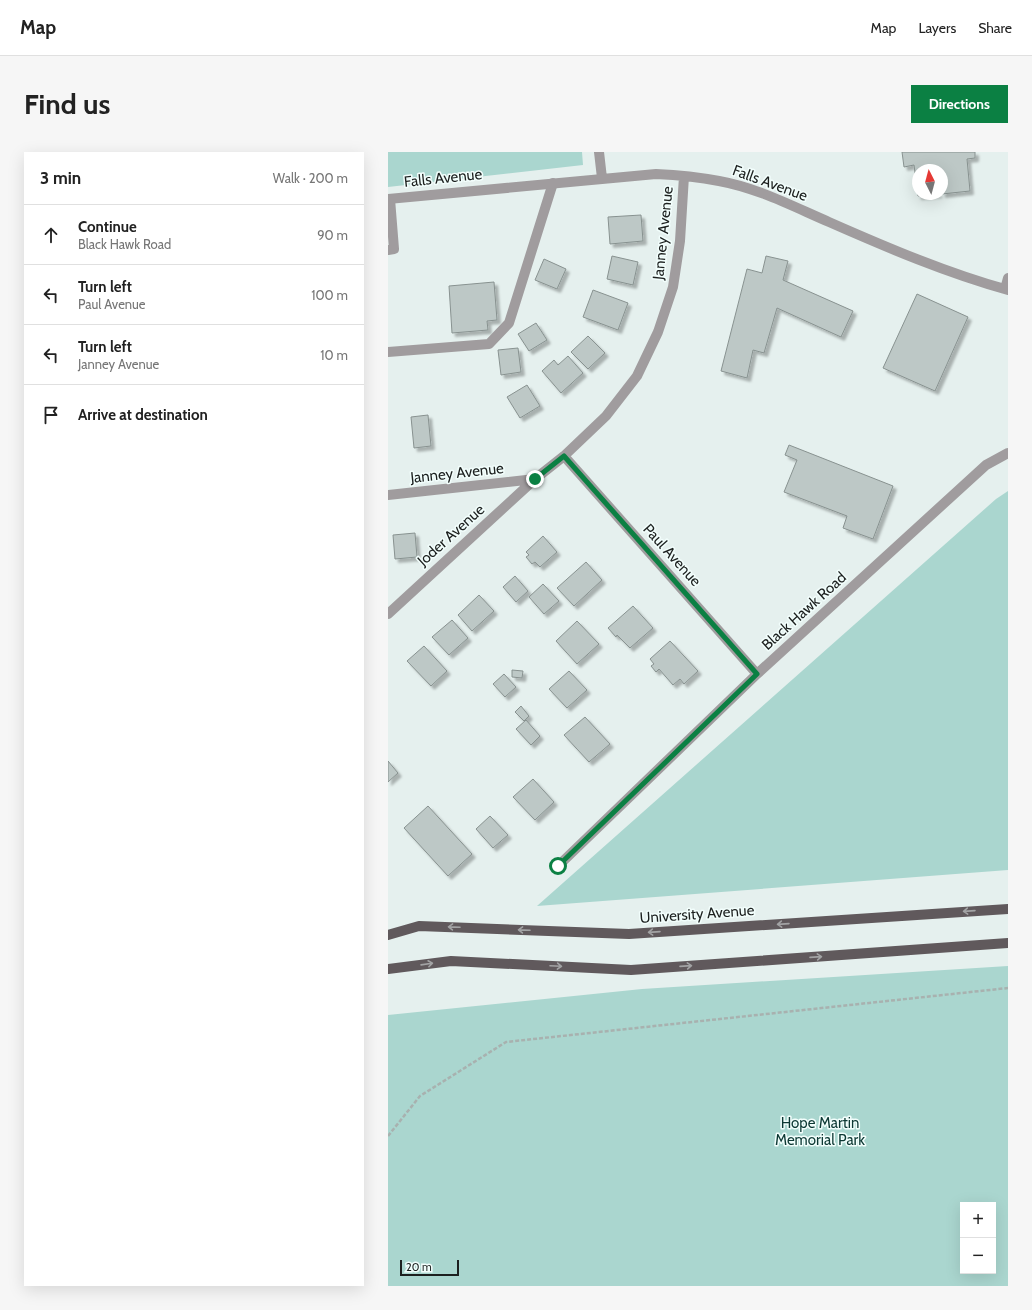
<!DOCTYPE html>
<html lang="en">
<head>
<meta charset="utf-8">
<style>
	body { margin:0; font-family:Cabin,sans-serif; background:#f6f6f6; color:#222 }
	.controls { position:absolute; right:12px; bottom:12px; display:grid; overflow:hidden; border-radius:0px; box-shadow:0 4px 16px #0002 }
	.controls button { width:36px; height:36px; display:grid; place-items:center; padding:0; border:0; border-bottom:1px solid #e0e0e0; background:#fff; color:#222; font:20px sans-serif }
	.compass { position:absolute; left:524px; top:12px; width:36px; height:36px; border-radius:50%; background:#fff; box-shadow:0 4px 16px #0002; rotate:354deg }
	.scale { position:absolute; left:12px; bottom:10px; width:59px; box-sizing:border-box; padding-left:4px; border:2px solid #1c201f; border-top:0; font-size:11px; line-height:14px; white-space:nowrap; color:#1c201f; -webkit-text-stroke:3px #f2fefc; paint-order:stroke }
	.stop { position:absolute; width:12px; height:12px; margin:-9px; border:3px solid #0b8043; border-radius:50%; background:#fff }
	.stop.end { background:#0b8043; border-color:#fff; box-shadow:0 1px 4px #0008 }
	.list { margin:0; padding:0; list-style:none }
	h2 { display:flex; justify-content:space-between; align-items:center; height:52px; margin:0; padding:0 16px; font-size:17px }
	h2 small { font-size:13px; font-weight:400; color:#767676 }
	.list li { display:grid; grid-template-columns:26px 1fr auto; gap:12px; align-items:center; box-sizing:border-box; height:60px; padding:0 16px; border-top:1px solid #e0e0e0 }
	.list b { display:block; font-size:15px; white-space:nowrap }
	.list p { margin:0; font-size:13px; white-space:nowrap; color:#767676 }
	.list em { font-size:13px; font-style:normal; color:#767676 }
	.icon { flex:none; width:22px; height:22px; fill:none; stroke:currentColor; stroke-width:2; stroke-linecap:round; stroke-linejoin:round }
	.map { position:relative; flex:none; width:620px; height:1134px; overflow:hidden; border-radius:0px }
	header { display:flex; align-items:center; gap:24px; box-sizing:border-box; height:56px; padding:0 20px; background:#fff; border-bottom:1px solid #e0e0e0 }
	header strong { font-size:19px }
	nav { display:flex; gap:22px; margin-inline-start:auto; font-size:14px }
	.intro { display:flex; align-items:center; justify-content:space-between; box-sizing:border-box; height:96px; padding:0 24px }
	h1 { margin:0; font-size:28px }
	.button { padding:10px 18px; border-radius:0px; background:#0b8043; color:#fff; font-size:14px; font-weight:700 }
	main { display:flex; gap:24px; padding:0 24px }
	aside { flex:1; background:#fff; border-radius:0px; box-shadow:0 4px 16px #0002 }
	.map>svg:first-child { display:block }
</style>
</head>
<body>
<header>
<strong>Map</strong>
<nav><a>Map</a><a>Layers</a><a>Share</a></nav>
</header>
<div class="intro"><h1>Find us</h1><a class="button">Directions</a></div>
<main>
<aside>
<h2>3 min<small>Walk · 200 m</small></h2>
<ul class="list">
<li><svg class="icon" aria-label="ahead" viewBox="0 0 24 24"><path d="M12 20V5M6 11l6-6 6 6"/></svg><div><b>Continue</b><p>Black Hawk Road</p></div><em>90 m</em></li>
<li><svg class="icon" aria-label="left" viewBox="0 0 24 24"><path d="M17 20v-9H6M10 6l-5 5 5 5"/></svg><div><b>Turn left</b><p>Paul Avenue</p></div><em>100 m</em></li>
<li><svg class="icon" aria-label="left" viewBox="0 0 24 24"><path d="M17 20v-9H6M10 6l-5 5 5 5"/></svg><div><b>Turn left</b><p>Janney Avenue</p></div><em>10 m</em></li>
<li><svg class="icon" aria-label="arrive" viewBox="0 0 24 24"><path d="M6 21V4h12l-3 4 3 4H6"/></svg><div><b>Arrive at destination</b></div></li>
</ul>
</aside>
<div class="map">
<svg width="620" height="1134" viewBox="0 0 620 1134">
	<defs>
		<filter id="shadow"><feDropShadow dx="3.5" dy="3.5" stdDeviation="1" flood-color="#0004"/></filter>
	</defs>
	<rect width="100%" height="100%" fill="#e5f0ee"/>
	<path fill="#aad6cf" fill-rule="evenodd" d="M0,0h194l1,13 -195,22z
		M620,339v379l-471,36 459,-407z
		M620,814v320h-620v-271l254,-26zM575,1053h30v66h-30z"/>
	<path fill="#bdc8c6" stroke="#889290" filter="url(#shadow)" d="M514,0h73v6l-8,1 3,32 -28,3v-24h-24v24h21l-21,2 -4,-31 -10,2z
		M253,63l2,26 -33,3 -2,-27z
		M224,104l26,6 -5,23 -26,-6z
		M378,104l22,5 -5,19 70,31 -12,26 -64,-29 -13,45 -11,-3 -6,28 -26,-7 26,-102 15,4z
		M156,107l22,10 -9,20 -22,-9z
		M106,130l3,38 -10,1 1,9 -36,3 -3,-47z
		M205,138l35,13 -10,27 -35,-13z
		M529,142l51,23 -33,74 -52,-23z
		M148,171l11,17 -18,11 -11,-17z
		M200,184l17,17 -17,16 -17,-17z
		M130,196l3,24 -20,3 -3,-25z
		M180,204l15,17 -22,20 -19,-22 12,-11 4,5z
		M139,233l13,21 -20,12 -13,-21z
		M40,263l3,31 -17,2 -3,-31z
		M401,293l104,41 -20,53 -30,-11 4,-12 -63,-24 13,-32 -12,-5z
		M27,381l2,24 -22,2 -2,-24z
		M155,384l14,16 -17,15 -5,-5 -3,2 -6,-7 3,-2 -3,-3z
		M198,410l16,18 -28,26 -17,-18z
		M127,424l13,15 -12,11 -13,-15z
		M155,432l16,17 -15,13 -15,-17z
		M91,443l15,16 -22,20 -14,-16z
		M245,454l20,22 -23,20 -13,-13 -1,2 -8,-9z
		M64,468l16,18 -19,17 -17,-18z
		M189,469l22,23 -22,20 -21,-23z
		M282,489l28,30 -14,13 -4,-5 -7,6 -14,-16 -3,3 -5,-6 3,-2 -4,-5z
		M36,494l23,25 -16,15 -24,-25z
		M124,518l11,1 -1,7 -10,-1z
		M181,519l18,19 -20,18 -18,-19z
		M116,522l12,13 -11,10 -12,-13z
		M133,554l8,10 -5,5 -9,-9z
		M197,565l25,27 -21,18 -25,-27z
		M138,568l14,16 -9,9 -15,-16z
		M0,609l10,12 -10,9z
		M145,627l21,23 -19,18 -22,-23z
		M40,654l44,48 -24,22 -44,-48z
		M102,664l18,19 -15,13 -17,-19z"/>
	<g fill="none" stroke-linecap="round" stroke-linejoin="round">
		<path stroke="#a8b1af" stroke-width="2.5" stroke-dasharray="4 2" stroke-linecap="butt" d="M0,984l32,-40 86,-54 502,-54"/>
		<path stroke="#a09c9e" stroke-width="10" d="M0,98l6,-1 -4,-50
			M0,200l101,-8 20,-21 44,-140"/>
		<path stroke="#a09c9e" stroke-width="10" d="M211,0l3,26
			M0,47l268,-25c21,1 42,3 63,7 39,7 75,26 110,41 59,26 118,51 179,68
			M617,137l3,-11
			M176,304l193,218
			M0,343l147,-16 29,-23 42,-40 31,-40 21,-44 15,-45 7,-46 4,-65
			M0,462l147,-135
			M170,714l199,-192 229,-209 22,-12"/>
		<path stroke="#60595c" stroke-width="10" d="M0,783l31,-9 210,8 379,-25
			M0,817l63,-8 180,9 377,-27"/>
	</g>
	<defs><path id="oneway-shaft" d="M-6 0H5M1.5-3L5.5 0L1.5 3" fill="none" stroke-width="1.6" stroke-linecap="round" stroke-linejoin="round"/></defs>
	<g stroke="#a2a3a4">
		<use href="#oneway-shaft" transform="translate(581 759) rotate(176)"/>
		<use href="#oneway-shaft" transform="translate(395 772) rotate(176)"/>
		<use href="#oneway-shaft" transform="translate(66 775) rotate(-178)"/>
		<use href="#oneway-shaft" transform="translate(136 778) rotate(-178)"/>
		<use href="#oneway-shaft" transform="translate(266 780) rotate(176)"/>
		<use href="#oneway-shaft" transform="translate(428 805) rotate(-4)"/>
		<use href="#oneway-shaft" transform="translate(39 812) rotate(-8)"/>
		<use href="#oneway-shaft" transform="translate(168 814) rotate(3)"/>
		<use href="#oneway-shaft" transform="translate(298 814) rotate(-4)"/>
	</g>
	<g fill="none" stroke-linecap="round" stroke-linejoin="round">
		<path stroke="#0b8043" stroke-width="5" d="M147,327l29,-23 193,218 -199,192"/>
	</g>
	<g text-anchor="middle" stroke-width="3" stroke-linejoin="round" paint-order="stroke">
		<g font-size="15" fill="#1c201f" stroke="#f2fefc">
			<text transform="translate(55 26) rotate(-6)" y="5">Falls Avenue</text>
			<text transform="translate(382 31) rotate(20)" y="5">Falls Avenue</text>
			<text transform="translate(275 81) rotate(-84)" y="5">Janney Avenue</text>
			<text transform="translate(69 321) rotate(-6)" y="5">Janney Avenue</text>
			<text transform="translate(63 383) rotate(-42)" y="5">Joder Avenue</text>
			<text transform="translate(284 403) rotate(48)" y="5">Paul Avenue</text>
			<text transform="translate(416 459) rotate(-42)" y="5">Black Hawk Road</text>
			<text transform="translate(309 762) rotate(-4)" y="5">University Avenue</text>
		</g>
		<g font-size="15" fill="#0d3934" stroke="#f2fefc">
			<text x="432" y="976">Hope Martin<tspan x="432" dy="17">Memorial Park</tspan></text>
		</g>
	</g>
</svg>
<div class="controls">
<button>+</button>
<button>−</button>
</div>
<svg class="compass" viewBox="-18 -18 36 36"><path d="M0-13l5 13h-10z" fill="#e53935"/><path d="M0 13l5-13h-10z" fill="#767676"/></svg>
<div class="scale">20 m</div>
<div class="stop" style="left:170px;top:714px"></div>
<div class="stop end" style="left:147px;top:327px"></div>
</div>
</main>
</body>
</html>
